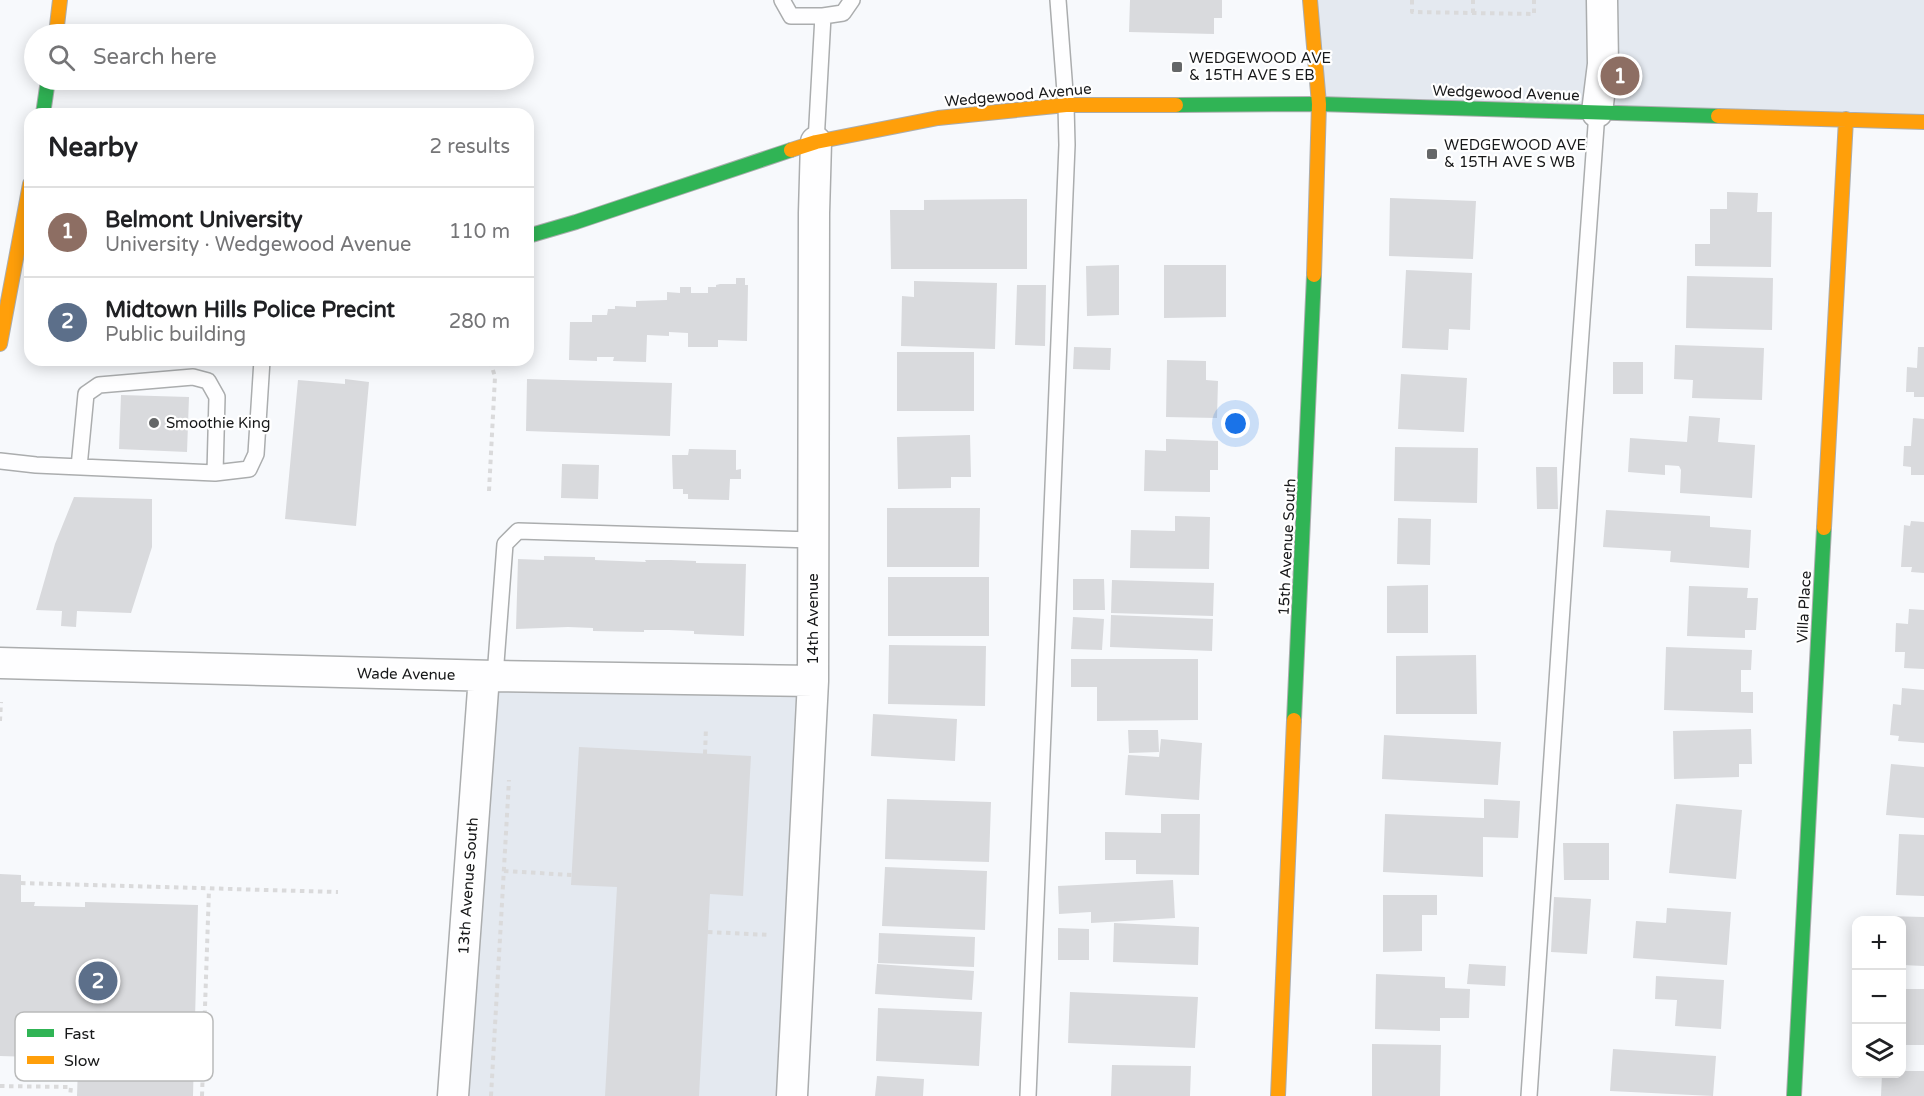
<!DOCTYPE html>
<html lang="en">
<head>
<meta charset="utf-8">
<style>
	body { margin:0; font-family:"Varela Round",sans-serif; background:#f2f2f2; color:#202124 }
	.controls { position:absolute; right:18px; bottom:18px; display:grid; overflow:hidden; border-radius:12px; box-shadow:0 3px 15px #0003 }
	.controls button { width:54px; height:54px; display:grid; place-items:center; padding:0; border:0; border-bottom:2px solid #e0e0e0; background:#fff; color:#202124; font:30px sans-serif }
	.you { position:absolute; left:1236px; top:424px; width:21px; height:21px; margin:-15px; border:4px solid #fff; border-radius:50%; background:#1a73e8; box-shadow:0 0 0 9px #1a73e833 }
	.badge { display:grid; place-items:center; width:39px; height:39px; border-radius:50%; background:#656768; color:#fff; font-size:20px; font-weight:700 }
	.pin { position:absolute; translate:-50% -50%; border:3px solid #fff; box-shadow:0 2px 6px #0006 }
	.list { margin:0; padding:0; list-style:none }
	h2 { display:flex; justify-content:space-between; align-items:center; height:78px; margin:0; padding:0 24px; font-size:26px }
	h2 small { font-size:20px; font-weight:400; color:#757577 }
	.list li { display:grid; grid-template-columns:39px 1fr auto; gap:18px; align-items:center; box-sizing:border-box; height:90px; padding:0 24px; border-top:2px solid #e0e0e0 }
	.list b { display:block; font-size:22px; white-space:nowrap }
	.list p { margin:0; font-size:20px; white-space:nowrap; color:#757577 }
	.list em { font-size:20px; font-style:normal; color:#757577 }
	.icon { flex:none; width:33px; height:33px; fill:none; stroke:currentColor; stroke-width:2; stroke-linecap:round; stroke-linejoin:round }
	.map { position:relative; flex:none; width:1924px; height:1096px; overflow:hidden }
	.search { position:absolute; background:#fff; box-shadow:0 3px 15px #0003; left:24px; top:24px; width:510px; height:66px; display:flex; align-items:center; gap:15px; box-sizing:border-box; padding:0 21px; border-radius:33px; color:#757577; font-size:22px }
	.panel { position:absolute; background:#fff; box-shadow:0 3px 15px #0003; left:24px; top:108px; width:510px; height:258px; border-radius:18px }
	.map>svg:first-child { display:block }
</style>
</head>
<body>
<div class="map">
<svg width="1924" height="1096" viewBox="0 0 1924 1096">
	<rect width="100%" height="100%" fill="#f7f9fc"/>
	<path fill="#e4e9f0" d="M1309,0h615v124l-605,-20z
		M484,676l329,5 -21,415h-339z"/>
	<path fill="#d9dadd" d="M1130,0h92v18h-8v16l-85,-2z
		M1727,192l31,1 -1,19h15l-1,55 -76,-1v-22h15v-35h17z
		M1390,198l86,3 -3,58 -84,-3z
		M1027,199v70h-136l-1,-59h34v-10z
		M1119,265v50l-32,1 -1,-50z
		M1164,265h62v52l-62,1z
		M1406,270l66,3 -2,57 -21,-1 -1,21 -46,-2z
		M1687,276l86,2 -1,52 -86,-2z
		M736,278h9v7h3l-1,56 -29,-1v7h-30v-14l-19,-1v4l-22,-1 -1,27 -33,-1 1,-4h-17v4l-28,-1 1,-38h22v-7h15l1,-6h7v-3l21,1v-6l31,-1v-8l13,1v-6h11v6h17v-6h8v-2l4,-1h16z
		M914,281l83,2 -2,66 -94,-3 1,-50 12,1z
		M1017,285h29l-1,61 -30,-1z
		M1675,345l89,3 -2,52 -70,-2 1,-18 -19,-1z
		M1074,347l37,1 -1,22 -37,-1z
		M1918,347h6v50h-10v-5h-8l1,-25 10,1z
		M897,352h77v59h-77z
		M1167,360l39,1v19l12,1 -1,37 -51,-1z
		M1613,362h30v32h-30z
		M1401,374l66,4 -3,54 -66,-3z
		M345,379l24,3 -13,144 -71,-7 13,-139 47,4z
		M527,379l145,4 -2,53 -144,-5z
		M121,395l68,2 -2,55 -68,-3z
		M1689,416l31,2 -2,24 37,3 -3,53 -72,-5 1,-23 -2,-4 -14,-1v10l-37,-3 2,-34 57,4z
		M1913,418l11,1v56h-13v-8l-8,-1 1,-20h7z
		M970,435l1,42h-20v11l-53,1 -1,-52z
		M1166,439l52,2v29h-8v22l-66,-1 1,-41 21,1z
		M1395,447l83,1 -1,55 -83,-2z
		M689,449l47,1v20l5,-1v10h-11l-1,21 -41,-1v-5h-5v-5h-10l-1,-34h16z
		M562,464l37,1 -1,34 -37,-1z
		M1536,467h21l1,42h-21z
		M74,497l78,2v48l-21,66 -54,-2 -1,16 -15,-1 1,-15 -26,-1 19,-66z
		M887,508h93l-1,59h-92z
		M1606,510l104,6v11l41,3 -2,38 -79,-6 1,-11 -68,-4z
		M1175,516l35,1 -1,52 -79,-1 1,-38 44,1z
		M1398,518l33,1 -1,46 -33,-1z
		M1911,521l13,1v51l-13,-1 1,-5h-11l3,-42 6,1z
		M544,556l51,1v3l51,2 -1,-2h26l25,1v2l50,1 -2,72 -50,-2v-3l-25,-1h-25v2l-51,-1v-3l-25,-1 -52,2 2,-70 26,1z
		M888,577h101v59h-101z
		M1073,579h31l1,31h-32z
		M1112,580l102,3 -1,33 -102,-3z
		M1428,585v48h-41v-47z
		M1689,586l59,2 -1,10h11l-2,32h-11v8l-58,-2z
		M1909,609l15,1v59l-20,-1 1,-16h-10l1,-29 12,1z
		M1111,615l102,4 -1,32 -102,-4z
		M1073,617l31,2 -2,31 -31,-1z
		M889,645l97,1 -1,60 -97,-2z
		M1666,647l86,3 -1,20h-10v22h12v21l-89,-3z
		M1476,655l1,59h-81v-58z
		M1071,659h127v61l-101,1v-34h-26z
		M1902,688l22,2v53l-26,-2 1,-5 -9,-1 3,-31 8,1z
		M873,714l84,5 -2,42 -84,-5z
		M1751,729l1,35h-13v13l-65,2 -1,-48z
		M1128,730h30l1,22 -30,1z
		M1384,735l117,7 -3,43 -116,-6z
		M1161,739l41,4 -3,57 -74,-5 3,-40 31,2z
		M579,747l172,9 -8,140 -33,-2 -11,202h-94l12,-209 -46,-2z
		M1891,764l33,3v51l-38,-3z
		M887,799l104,3 -2,60 -104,-3z
		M1484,799l36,2 -2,37 -35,-1v40l-100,-5 2,-58 99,4z
		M1676,804l66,6 -6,69 -67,-6z
		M1161,814h39l-1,61 -63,-1v-14h-31v-28l56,1z
		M1899,834l25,1v61l-28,-1z
		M1563,843h46v37h-45z
		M885,867l102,4 -2,59 -103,-4z
		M0,874l21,1v27h14l-1,4 51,1v-5l113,3 -5,191h-116l1,-31 -45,-1v-7l-33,-1z
		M1173,880l2,38 -84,5v-11l-32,2 -1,-28z
		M1383,895h54v20h-15v36l-39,1z
		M1554,897l37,2 -4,55 -36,-2z
		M1667,908l64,4 -4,53 -94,-7 3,-37 30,2z
		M1887,916l37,1v49l-22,-1v-45h-15z
		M1114,923l85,4 -1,38 -85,-3z
		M1058,928l31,1v31h-31z
		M879,933l96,4 -1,30 -96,-4z
		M877,964l97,7 -2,29 -97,-6z
		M1469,964l37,2 -1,20 -38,-2z
		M1376,974l69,3v11l25,1 -1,29h-29v13l-65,-2z
		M1656,976l68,4 -3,49 -46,-3 2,-26 -22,-1z
		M1902,989h22v56h-22z
		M1070,992l128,5 -3,51 -127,-5z
		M878,1008l104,4 -3,54 -103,-5z
		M1372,1044l69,1 -1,51h-68z
		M1613,1049l103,7 -3,40 -103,-5z
		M1112,1065l79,1 -1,30h-79z
		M1902,1071h22v25h-43l1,-22h20z
		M877,1076l47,3 -1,17h-48z"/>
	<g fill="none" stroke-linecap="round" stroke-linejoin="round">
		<g stroke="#abadae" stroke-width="18">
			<path id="lane" d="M782,0l9,16h32l20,-3 9,-13
				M816,142l7,-126
				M0,461l36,4 179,8 34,-4 7,-15 6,-94
				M79,467l7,-73 13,-9 94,-8 15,4 9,16 -2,76
				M495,676l10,-132 13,-13 295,9
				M1028,1096l39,-951 -1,-40 -8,-105
				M1529,1096l45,-666 23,-318"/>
		</g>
		<g stroke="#abadae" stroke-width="33">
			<path id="street" d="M1597,112l6,-48 -1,-64
				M0,663l495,13 318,5
				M453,1096l31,-420
				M792,1096l21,-415 1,-468 2,-71"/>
		</g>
		<g stroke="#abadae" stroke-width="16">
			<path id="fast" d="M1176,105l143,-1 399,12
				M43,114l5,-34
				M528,236l48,-14 215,-72
				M1294,720l20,-445
				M1794,1096l30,-568"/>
		</g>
		<g stroke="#abadae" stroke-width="16">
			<path id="slow" d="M1310,0l9,104 -5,171
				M56,34l4,-34
				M1718,116l206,6
				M791,150l25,-8 122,-24 128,-13h110
				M0,344l30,-160
				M1824,528l22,-409
				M1278,1096l16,-376"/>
		</g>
		<path stroke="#dadadb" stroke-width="4" stroke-dasharray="4.5 4.5" stroke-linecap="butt" d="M1412,0v12l122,2v-14
			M1473,13v-13
			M489,491l6,-114 -5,-17
			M0,721l1,-19
			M705,754l1,-27
			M504,871l68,4
			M21,883l317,9
			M708,932l62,3
			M0,1086l71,1 -1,9
			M202,1096l7,-207
			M491,1096l18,-316"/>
		<use href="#lane" stroke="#fefeff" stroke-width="15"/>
		<use href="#street" stroke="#fefeff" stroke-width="30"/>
		<use href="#fast" stroke="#30b455" stroke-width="14"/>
		<use href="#slow" stroke="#ff9f0a" stroke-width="14"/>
	</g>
	<g fill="#656768" stroke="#fff" stroke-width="2">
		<rect x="1171" y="61" width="12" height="12" rx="3"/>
		<rect x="1426" y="148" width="12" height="12" rx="3"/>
		<circle cx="154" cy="423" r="6"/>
	</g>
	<g text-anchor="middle" stroke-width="4.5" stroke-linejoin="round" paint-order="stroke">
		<g font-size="15" fill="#171819" stroke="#fff" text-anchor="start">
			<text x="1189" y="63">WEDGEWOOD AVE<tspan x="1189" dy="17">&amp; 15TH AVE S EB</tspan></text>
			<text x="1444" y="150">WEDGEWOOD AVE<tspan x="1444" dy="17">&amp; 15TH AVE S WB</tspan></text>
			<text x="166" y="428">Smoothie King</text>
		</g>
		<g font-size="15" fill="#171819" stroke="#fff">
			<text transform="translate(1506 93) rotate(2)" y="5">Wedgewood Avenue</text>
			<text transform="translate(1018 95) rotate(-5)" y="5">Wedgewood Avenue</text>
			<text transform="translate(1287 547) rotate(-87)" y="5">15th Avenue South</text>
			<text transform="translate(1804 607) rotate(-87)" y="5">Villa Place</text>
			<text transform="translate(813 619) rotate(-90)" y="5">14th Avenue</text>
			<text transform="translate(406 674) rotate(1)" y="5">Wade Avenue</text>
			<text transform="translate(468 886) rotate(-86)" y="5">13th Avenue South</text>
		</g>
	</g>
	<rect x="15" y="1012" width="198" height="69" rx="9" fill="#fff" stroke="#b9baba" stroke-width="1.5"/>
	<rect x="27" y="1029" width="27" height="8" fill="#30b455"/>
	<rect x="27" y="1056" width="27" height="8" fill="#ff9f0a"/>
	<g font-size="16" fill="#171819">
		<text x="64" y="1039">Fast</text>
		<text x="64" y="1066">Slow</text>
	</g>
</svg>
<div class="controls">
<button>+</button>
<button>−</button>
<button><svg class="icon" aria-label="layers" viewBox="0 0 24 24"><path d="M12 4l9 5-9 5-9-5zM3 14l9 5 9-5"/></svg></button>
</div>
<div class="you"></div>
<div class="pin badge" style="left:1620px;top:76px;background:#8d6e63">1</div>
<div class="pin badge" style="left:98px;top:981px;background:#5c6f8a">2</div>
<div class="search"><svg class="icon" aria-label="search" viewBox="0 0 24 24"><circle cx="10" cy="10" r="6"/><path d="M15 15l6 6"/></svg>Search here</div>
<section class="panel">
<h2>Nearby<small>2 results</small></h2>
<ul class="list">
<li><span class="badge" style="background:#8d6e63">1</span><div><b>Belmont University</b><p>University · Wedgewood Avenue</p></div><em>110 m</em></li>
<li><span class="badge" style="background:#5c6f8a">2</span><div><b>Midtown Hills Police Precint</b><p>Public building</p></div><em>280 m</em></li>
</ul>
</section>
</div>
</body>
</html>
